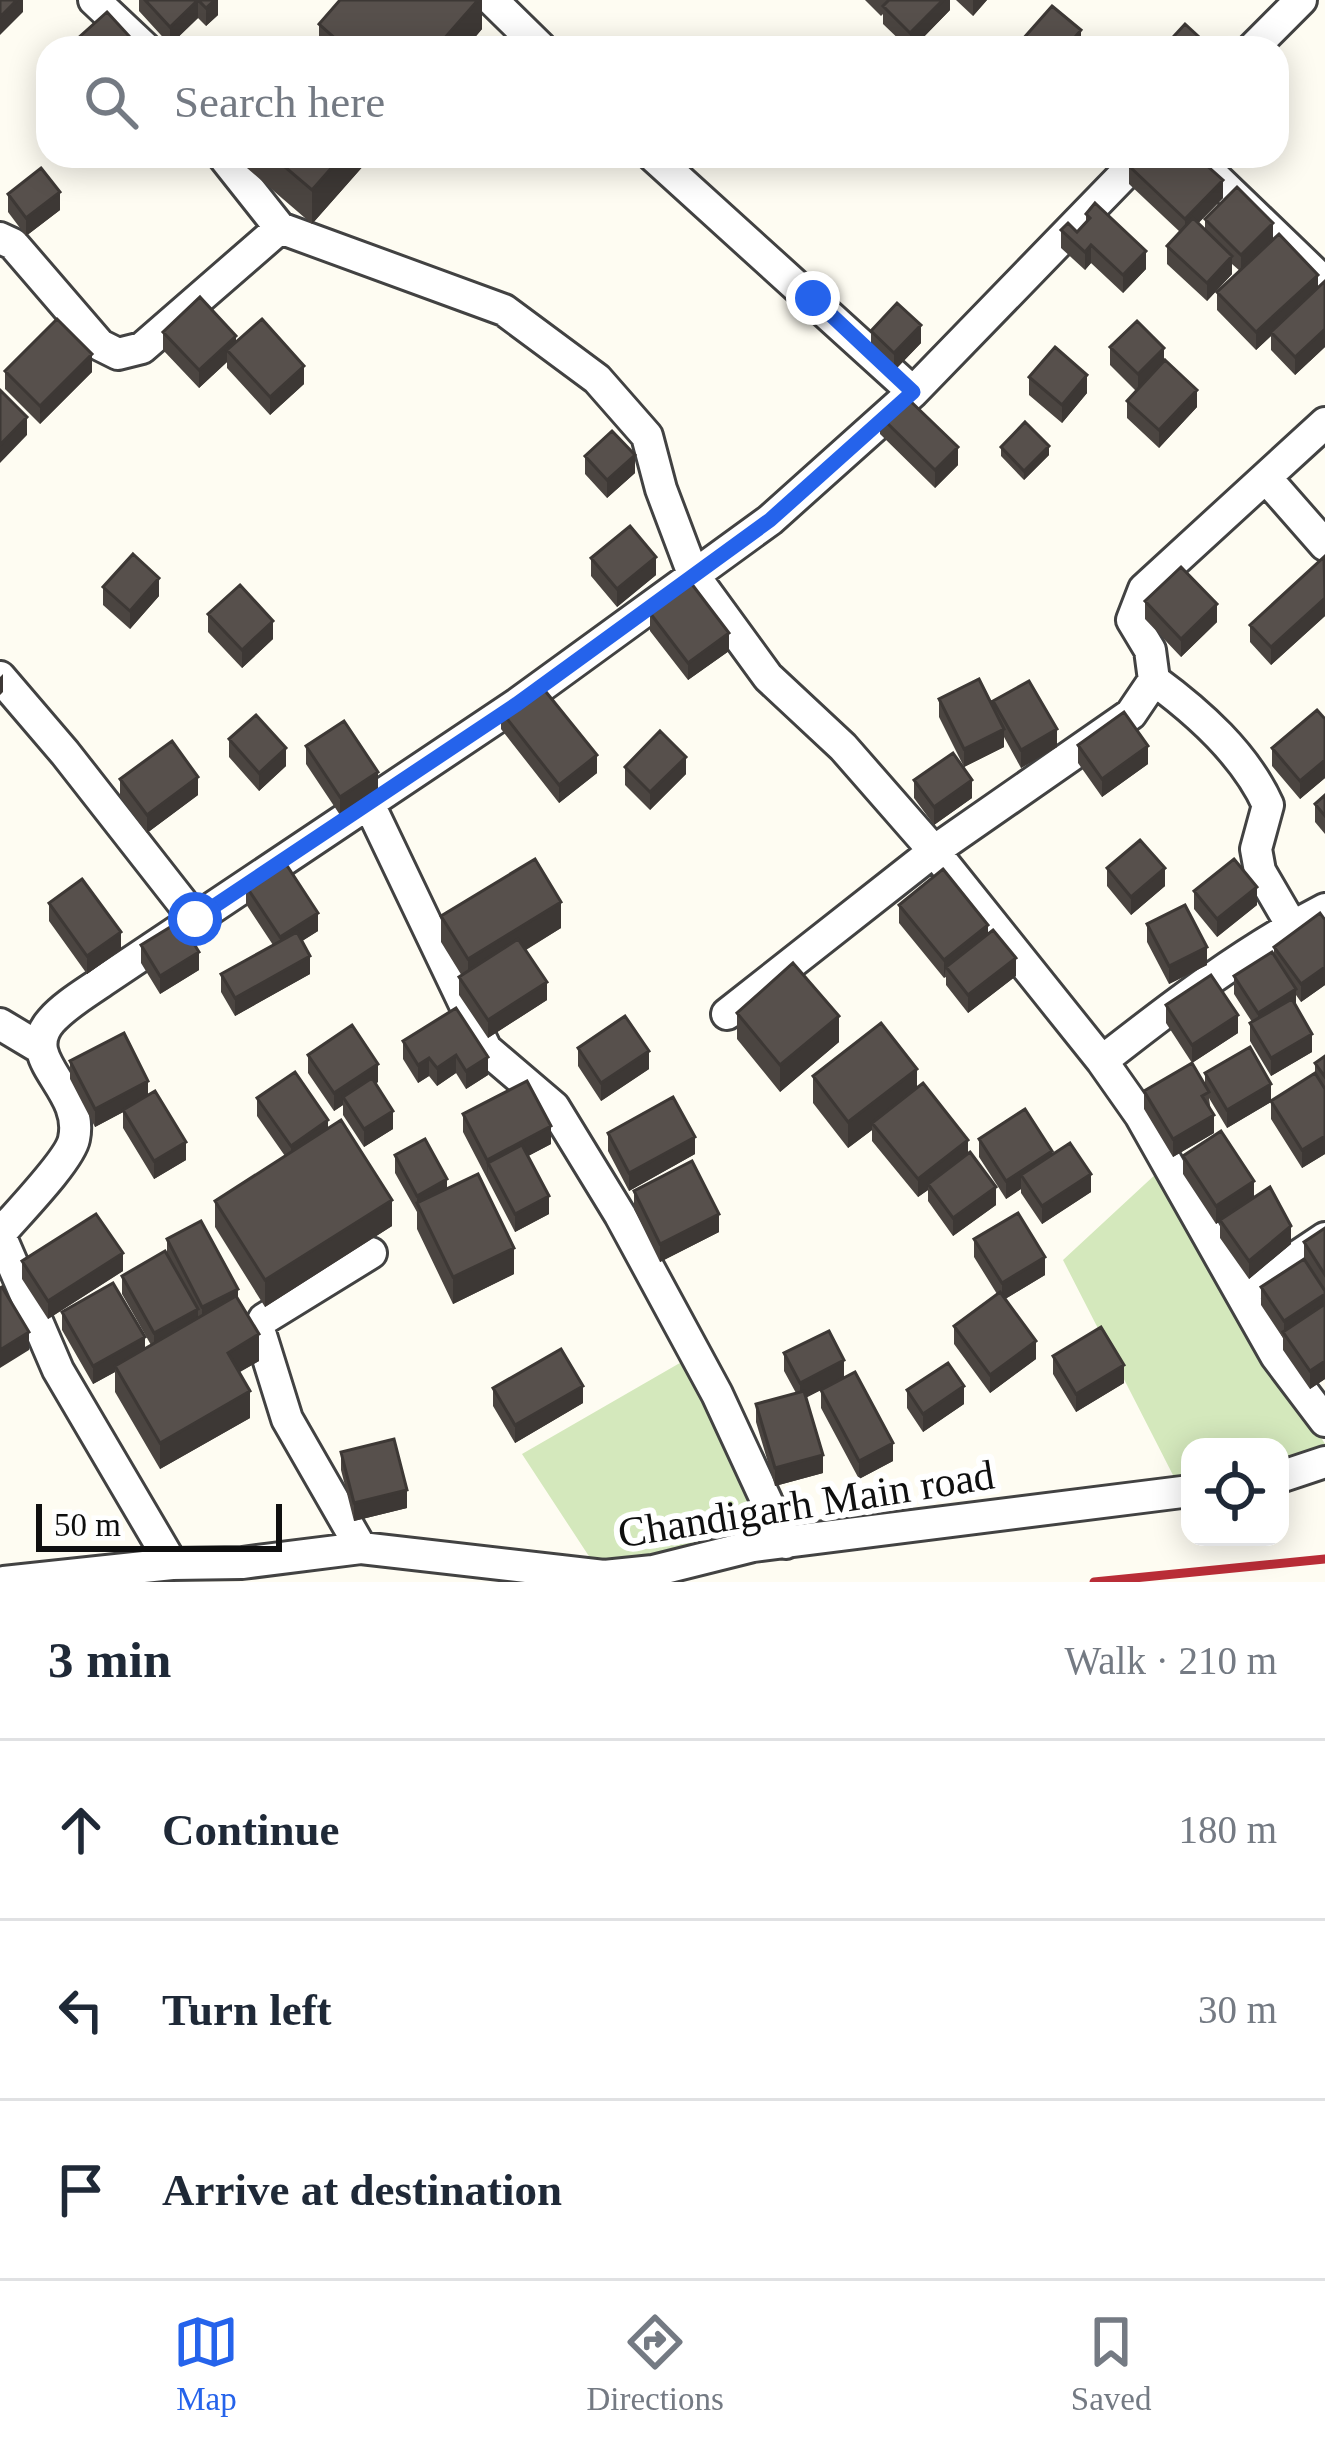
<!DOCTYPE html>
<html lang="en">
<head>
<meta charset="utf-8">
<style>
	body { margin:0; font-family:"Times New Roman",serif; background:#f6f6f7; color:#1f2937 }
	.controls { position:absolute; right:36px; bottom:36px; display:grid; overflow:hidden; border-radius:24px; box-shadow:0 6px 30px #0003 }
	.controls button { width:108px; height:108px; display:grid; place-items:center; padding:0; border:0; border-bottom:3px solid #e0e1e3; background:#fff; color:#1f2937; font:60px sans-serif }
	.scale { position:absolute; left:36px; bottom:30px; width:246px; box-sizing:border-box; padding-left:12px; border:6px solid #0f0f0f; border-top:0; font-size:33px; line-height:42px; white-space:nowrap; color:#0f0f0f; -webkit-text-stroke:9px #fff; paint-order:stroke }
	.stop { position:absolute; width:36px; height:36px; margin:-27px; border:9px solid #2563eb; border-radius:50%; background:#fff }
	.stop.end { background:#2563eb; border-color:#fff; box-shadow:0 3px 12px #0008 }
	.list { margin:0; padding:0; list-style:none }
	h2 { display:flex; justify-content:space-between; align-items:center; height:156px; margin:0; padding:0 48px; font-size:51px }
	h2 small { font-size:39px; font-weight:400; color:#747a83 }
	.list li { display:grid; grid-template-columns:78px 1fr auto; gap:36px; align-items:center; box-sizing:border-box; height:180px; padding:0 48px; border-top:3px solid #e0e1e3 }
	.list b { display:block; font-size:45px; white-space:nowrap }
	.list em { font-size:39px; font-style:normal; color:#747a83 }
	.icon { flex:none; width:66px; height:66px; fill:none; stroke:currentColor; stroke-width:2; stroke-linecap:round; stroke-linejoin:round }
	.map { position:relative; flex:none; width:1325px; height:1582px; overflow:hidden }
	.search { position:absolute; background:#fff; box-shadow:0 6px 30px #0003; left:36px; right:36px; top:36px; height:132px; display:flex; align-items:center; gap:30px; box-sizing:border-box; padding:0 42px; border-radius:36px; color:#747a83; font-size:45px }
	.sheet { height:696px; background:#fff }
	nav { display:flex; justify-content:space-around; align-items:center; box-sizing:border-box; height:168px; border-top:3px solid #e0e1e3; background:#fff; font-size:33px; color:#747a83 }
	nav a { display:grid; justify-items:center; gap:6px }
	nav .on { color:#2563eb }
	.map>svg:first-child { display:block }
</style>
</head>
<body>
<div class="map">
<svg width="1325" height="1582" viewBox="0 0 1325 1582">
	<rect width="100%" height="100%" fill="#fefcf2"/>
	<path fill="#d4e8bc" d="M1158,1172l167,272v15l-45,5v-17h-90v28l-16,2 -111,-217z
		M685,1360l85,170 -174,37 -74,-113z"/>
	<g fill="none" stroke-linecap="round" stroke-linejoin="round">
		<g stroke="#424242" stroke-width="36">
			<path id="minor" d="M94,0l51,48
				M492,0l49,48
				M1253,48l48,-48
				M223,156l57,72 224,82 93,69 50,57 14,53 32,85 75,103 75,70 91,104 -207,163
				M653,156l260,236
				M1193,156l132,127
				M0,238l13,6 87,101 18,9 24,-6 138,-120
				M1325,423l-181,166 -12,31 18,30 4,30 -23,34 -197,137 168,210 38,54 136,241 49,65
				M1267,479l58,66
				M0,677l65,76 130,166
				M1154,680c45,33 91,74 114,125l-12,44 4,22 32,55
				M368,802l118,247 68,58 66,108 97,179 69,149
				M0,1024l40,24
				M1102,1061c70,-55 143,-111 223,-152
				M0,1234c16,-19 70,-74 74,-95 11,-51 -57,-79 -23,-118 14,-16 35,-28 52,-40l414,-277 253,-184 143,-128 229,-236
				M0,1235l58,135 114,194
				M1241,1294l84,-56
				M1280,1477l45,-15
				M361,1548l-74,-129 -28,-90 5,-10 107,-66
				M4,1582l168,-18 70,-1 119,-15 243,28 49,-5 100,-25 437,-55"/>
		</g>
		<use href="#minor" stroke="#fff" stroke-width="30"/>
		<path stroke="#b92d37" stroke-width="9" d="M1094,1582l231,-23"/>
	</g>
	<path fill="#4b4541" d="M139,0h79v15l-12,11 -8,-8 -28,27 -31,-34z
		M482,0v29l-16,19h-147v-24z
		M865,0h85v10l-37,38h-5l-25,-24v-10l-2,2z
		M956,0h31l-14,16z
		M233,156h139l-60,68z
		M1129,166l94,32 -25,25 7,7v-11l68,22 45,47 7,-7v66l-30,28 -24,-25v-14l-15,14 -39,-40v-18l23,-21 -8,-7v10l-25,27 -40,-37v-18l13,-14 -51,-48z
		M8,194l52,16 -34,26 -18,-24z
		M1086,214l60,55 -23,24 -32,-30 -6,7 -24,-22v-18l16,2 9,-10z
		M871,331l50,12 -27,28 -23,-22z
		M163,332l73,10 68,42 -34,31 -43,-47v-6l-28,26 -36,-38z
		M1110,347l54,14 33,46 -38,41 -32,-30v-17l9,-10 -26,-26z
		M5,371l87,1 -52,52 -35,-35z
		M1029,377l58,16 -25,30 -33,-28z
		M880,416l78,49 -23,23 -55,-54z
		M1001,447l48,8 -25,25 -23,-24z
		M585,456l50,17 -28,25 -22,-24z
		M591,558l65,17 -39,32 -26,-31z
		M1325,558v58l-54,49 -21,-23v-17z
		M103,587l56,9 -29,33 -27,-24z
		M1145,601l72,21 -36,35 -36,-38z
		M650,613l79,38 -41,29 -38,-49z
		M208,614l65,25 -31,29 -34,-36z
		M939,699l54,9v-7l64,46 -36,21 -17,-31v10l-40,20 -25,-50z
		M501,711l96,62 -38,30 -58,-74z
		M1325,719v59l-25,21 -28,-33v-18z
		M229,739l57,27 -27,25 -30,-34z
		M1078,745l70,19 -46,33 -24,-34z
		M306,746l72,44 -38,25 -34,-51z
		M625,767l61,7 -36,36 -25,-25z
		M120,779l78,16 -51,38 -27,-36z
		M914,780l58,18 -38,27 -20,-27z
		M1325,795v39l-10,-12v-18z
		M1107,868l58,18 -34,29 -24,-29z
		M246,886l72,45 -16,10 8,33 -75,42 -14,-24v-18l52,-29 -27,-41z
		M1194,891l63,14 -40,32 -23,-28z
		M49,903l72,47 -34,24 -38,-53z
		M899,905l89,29 28,42 -48,37 -22,-28v-8l-2,1 -45,-55z
		M441,916l120,12 -35,22 21,50 -59,38 -29,-43v-18l3,-1 -21,-34z
		M1325,920v65l-24,17 -5,-7v10l16,47 -41,24 -21,-35v-18l2,-1 -18,-28v-18l40,-21v-8z
		M1147,924l60,41 -38,19 -22,-42z
		M141,945l58,25 -39,24 -19,-31z
		M1166,1005l72,28 -46,30 -26,-40z
		M456,1008l32,67 -22,14 -10,-16 -19,13 -8,-10 -11,7 -15,-24v-18z
		M737,1013l102,29 -59,50 -43,-53z
		M578,1048l71,21 -48,32 -23,-35z
		M308,1055l70,27 -2,1 17,46 -29,18 -21,-32v-10l-9,6 -26,-38z
		M1325,1056v98l-23,14 -31,-49v-17l-44,26 -18,-30 5,35 -41,24 -29,-48v-18l61,-6v-12l66,28 44,-28v-10z
		M70,1061l78,34 38,65 -32,19 -31,-51v-16l-28,15 -25,-48z
		M813,1076l104,12 51,66 28,51 -43,31 -25,-35v-11l-10,7 -46,-56v-11l-24,18 -35,-45z
		M257,1098l71,30 64,98 -127,81 -50,-80v-26l70,-45 -28,-40z
		M463,1114l88,30 -23,12 21,58 -34,18 -52,-100z
		M608,1133l87,21 -66,37 -21,-40z
		M979,1139l73,15 39,38 -49,32 -21,-31v-4l-15,10 -27,-42z
		M395,1155l52,33 67,86 -61,30 -36,-75v-17l-22,-39z
		M1183,1156l71,41 37,47 -42,35 -29,-41v-17l-4,3 -33,-50z
		M634,1191l85,41 -59,30 -26,-53z
		M1325,1228v151l-15,10 -27,-39v-12l-22,-33v-18l43,-28v-17z
		M167,1239l71,59 21,63 -20,11 11,46 -90,51 -45,-77v-20l-22,12 -31,-54v-18l83,37 6,-4 -29,-51v-18l45,-21z
		M974,1239l71,36 -40,24 31,60 -46,34 -36,-49v-18l43,-32 -23,-37z
		M22,1261l101,10 -75,48 -26,-40z
		M784,1353l60,25 49,83 -34,18 -38,-71v-18l15,-7 -30,14 17,76 -48,13 -19,-64v-18l40,-11 -12,-22z
		M1053,1356l71,27 -48,29 -23,-38z
		M493,1388l90,15 -68,40 -22,-37z
		M907,1390l57,14 -41,28 -16,-24z
		M341,1452l66,56 -53,13 -13,-51z"/>
	<path fill="#3d3835" d="M17,0h6v12l-23,23v-18z
		M198,0v18l-28,27v-18z
		M215,0h3v15l-12,11v-18z
		M478,0h4v29l-16,19h-30z
		M943,0h7v10l-37,38h-3v-15z
		M973,0h14l-14,16z
		M1081,30v18h-15z
		M342,156h30l-60,68v-34z
		M1223,180v18l-38,39v-18z
		M60,192v18l-34,26v-18z
		M1273,223v18l-32,32v-18z
		M1091,245v18l-6,7v-18z
		M1146,251v18l-23,24v-18z
		M1232,256v18l-25,27v-18z
		M1318,275v18l-47,39v4l-15,14v-18z
		M921,325v18l-27,28v-18z
		M1325,329v18l-30,28v-18z
		M236,336v18l-9,-4v12l-28,26v-18z
		M1164,348v18l-26,26v-18z
		M92,354v18l-52,52v-18z
		M304,366v18l-34,31v-18z
		M1087,375v18l-25,30v-18z
		M1197,390v17l-38,41v-18z
		M27,417v18l-27,28v-18z
		M1049,446v9l-25,25v-9z
		M958,447v18l-23,23v-18z
		M635,455v18l-28,25v-18z
		M656,557v18l-39,32v-18z
		M159,578v18l-29,33v-18z
		M1325,598v18l-54,49v-18z
		M1217,604v18l-36,35v-18z
		M273,621v18l-31,29v-18z
		M729,633v18l-41,29v-17z
		M3,674v18l-3,3v-18z
		M1004,729v18l-40,20v-18z
		M1057,729v18l-36,21v-18z
		M1148,746v18l-46,33v-18z
		M286,748v18l-27,25v-18z
		M597,755v18l-38,30v-18z
		M686,757v17l-36,36v-18z
		M1325,760v18l-25,21v-18z
		M378,772v18l-38,25v-18z
		M198,777v18l-51,38v-18z
		M972,780v18l-38,27v-18z
		M1165,868v18l-34,29v-18z
		M1257,887v18l-40,32v-18z
		M561,902v26l-93,57v-26z
		M318,913v18l-38,24v-18z
		M988,925v18l-42,24 -2,11v-18z
		M121,932v18l-34,24v-18z
		M1207,947v18l-38,19v-18z
		M199,952v18l-39,24v-18z
		M310,956v18l-75,42v-18z
		M1016,958v18l-48,37v-18z
		M1325,967v18l-24,17v-18z
		M547,982v18l-59,38v-18z
		M1296,989v18l-38,24v-18z
		M1238,1015v18l-46,30v-18z
		M839,1016v26l-59,50v-27z
		M1312,1034v18l-41,24v-18z
		M649,1051v18l-48,32v-18z
		M456,1055v18l-19,13v-18z
		M488,1057v18l-22,14v-18z
		M429,1058v18l-11,7v-18z
		M378,1064v18l-31,21 -4,-6v8l-9,6v-18z
		M917,1069v26l-45,28v7l-24,18v-26z
		M148,1081v18l-53,28v-18z
		M1271,1084v18l-44,26v-18z
		M393,1111v18l-29,18v-18z
		M1214,1115v18l-41,24v-18z
		M328,1120v18l-37,26v-18z
		M551,1126v18l-57,30 -6,-11 -1,14v-17z
		M1325,1136v18l-23,14v-18z
		M695,1137v17l-66,37v-18z
		M968,1140v18l-40,26v6l-10,7v-18z
		M186,1142v18l-32,19v-18z
		M1052,1151v18l-31,6v14l-15,10v-18z
		M1091,1174v18l-49,32v-18z
		M447,1179v18l-30,7v-8z
		M1254,1181v18l-38,25v-18z
		M996,1187v18l-43,31v-18z
		M549,1196v18l-34,18v-18z
		M392,1200v26l-127,81v-27z
		M719,1214v18l-59,30v-18z
		M1291,1226v18l-42,35v-18z
		M514,1248v26l-61,30v-27z
		M123,1253v18l-75,48v-18z
		M1045,1257v18l-43,26v-18z
		M238,1289v18l-36,18v-18z
		M1325,1294v18l-41,21v-12z
		M198,1309v18l-44,24v-18z
		M29,1332v18l-29,18v-18z
		M259,1334v27l-31,18v-26z
		M145,1337v18l-30,11v6l-22,12v-18z
		M1036,1341v18l-46,34v-18z
		M844,1360v18l-44,23v-18z
		M1325,1361v18l-15,10v-18z
		M1124,1365v18l-48,29v-18z
		M583,1386v17l-68,40v-18z
		M964,1386v18l-41,28v-18z
		M250,1391v27l-90,51v-26z
		M893,1443v18l-34,18v-18z
		M823,1455v18l-48,13v-18z
		M407,1490v18l-53,13v-18z"/>
	<path fill="#57504c" stroke="#3d3835" stroke-width="3" d="M0,0h17l-17,17z
		M145,0h53l-28,27z
		M198,0h17l-9,8z
		M340,0h138l-42,48h-90l-27,-24z
		M889,0h54l-33,33 -27,-27z
		M1052,6l29,24 -15,18h-51z
		M107,12l33,36h-55l-8,-9z
		M1185,24l26,24h-48z
		M987,40l9,8h-17z
		M272,156h70l-30,34z
		M1138,156h58l27,24 -38,39 -56,-53z
		M41,168l19,24 -34,26 -18,-24z
		M1237,187l36,36 -32,32 -36,-36z
		M1095,203l51,48 -23,24 -32,-30 -6,7 -24,-22 7,-7 9,9 13,-14 -4,-4z
		M1193,218l39,38 -25,27 -40,-37z
		M1279,234l39,41 -62,57 -39,-40z
		M1325,281v48l-30,28 -24,-25z
		M200,297l36,39 -37,34 -36,-38z
		M897,303l24,22 -27,28 -23,-22z
		M57,319l35,35 -52,52 -35,-35z
		M262,319l42,47 -34,31 -43,-47z
		M1137,321l27,27 -26,26 -28,-27z
		M1055,347l32,28 -25,30 -33,-28z
		M1165,360l32,30 -38,40 -32,-29z
		M0,390l27,27 -27,28z
		M903,394l55,53 -23,23 -55,-54z
		M1025,422l24,24 -25,25 -23,-24z
		M612,431l23,24 -28,25 -22,-24z
		M630,526l26,31 -39,32 -26,-31z
		M133,554l26,24 -29,33 -27,-24z
		M1324,557l1,41 -54,49 -21,-22z
		M1181,567l36,37 -36,35 -36,-38z
		M691,583l38,50 -41,30 -38,-50z
		M240,585l33,36 -31,29 -34,-36z
		M979,679l25,50 -40,20 -25,-50z
		M1029,681l28,48 -36,21 -28,-49z
		M538,682l59,73 -38,30 -58,-74z
		M1317,710l8,9v41l-25,21 -28,-33z
		M1124,712l24,34 -46,33 -24,-34z
		M256,715l30,33 -27,25 -30,-34z
		M344,721l34,51 -38,25 -34,-51z
		M660,731l26,26 -36,35 -25,-25z
		M172,741l26,36 -51,38 -27,-36z
		M953,753l19,27 -38,27 -20,-27z
		M1325,795v21l-10,-12z
		M1140,840l25,28 -34,29 -24,-29z
		M535,859l26,43 -93,57 -27,-43z
		M1234,859l23,28 -40,32 -23,-28z
		M284,861l34,52 -38,24 -34,-51z
		M943,869l45,56 -44,35 -45,-55z
		M82,879l39,53 -34,24 -38,-53z
		M1185,905l22,42 -38,19 -22,-42z
		M1320,913l5,7v47l-24,17 -27,-37z
		M180,921l19,31 -39,24 -19,-31z
		M993,930l23,28 -48,37 -22,-28z
		M297,932l13,24 -75,42 -14,-24z
		M518,939l29,43 -59,38 -29,-43z
		M1272,952l24,37 -38,24 -24,-37z
		M793,963l46,53 -59,49 -43,-52z
		M1211,975l27,40 -46,30 -26,-40z
		M1292,999l20,35 -41,24 -21,-35z
		M456,1008l32,49 -22,14 -10,-16 -19,13 -8,-10 -11,7 -15,-24z
		M625,1016l24,35 -48,32 -23,-35z
		M881,1023l36,46 -69,53 -35,-46z
		M352,1025l26,39 -44,29 -26,-38z
		M124,1033l24,48 -53,28 -25,-48z
		M1250,1047l21,37 -44,26 -22,-37z
		M1325,1056v21l-10,-14z
		M1192,1063l17,29 -7,4 12,19 -41,24 -29,-48z
		M295,1072l33,48 -37,26 -34,-48z
		M1315,1073l10,16v47l-23,14 -31,-49z
		M372,1078l21,33 -29,18 -21,-32z
		M527,1081l24,45 -64,34 -24,-46z
		M923,1083l45,57 -50,39 -46,-56z
		M155,1091l31,51 -32,19 -31,-51z
		M673,1097l22,40 -66,36 -21,-40z
		M1025,1109l27,42 -46,30 -27,-42z
		M341,1120l51,80 -127,80 -50,-79z
		M1221,1131l33,50 -38,25 -33,-50z
		M425,1139l22,40 -30,17 -22,-41z
		M1070,1143l21,31 -49,32 -21,-31z
		M522,1145l27,51 -34,18 -27,-51z
		M970,1152l26,35 -43,31 -25,-34z
		M692,1161l27,53 -59,30 -26,-53z
		M478,1174l36,74 -61,29 -36,-74z
		M1270,1187l21,39 -42,35 -29,-41z
		M1018,1213l27,44 -43,26 -28,-44z
		M96,1214l27,39 -75,48 -26,-40z
		M201,1221l37,68 -36,18 -35,-68z
		M1325,1228v47l-21,-33z
		M165,1251l33,58 -44,24 -32,-57z
		M1304,1259l21,32v3l-41,27 -23,-34z
		M113,1283l32,54 -52,29 -31,-54z
		M2,1287l27,45 -29,18v-62z
		M1000,1292l36,49 -46,34 -36,-49z
		M236,1296l23,38 -31,19 22,38 -90,52 -45,-77z
		M1325,1304v57l-15,10 -27,-39z
		M1101,1327l23,38 -48,29 -23,-38z
		M829,1331l15,29 -44,23 -16,-30z
		M561,1349l22,37 -68,39 -22,-37z
		M948,1363l16,23 -41,28 -16,-24z
		M855,1372l38,71 -34,18 -38,-71z
		M804,1391l19,64 -48,13 -19,-64z
		M394,1439l13,51 -53,13 -13,-51z"/>
	<g fill="none" stroke-linecap="round" stroke-linejoin="round">
		<path stroke="#2563eb" stroke-width="15" d="M195,919l322,-215 253,-184 143,-128 -100,-94"/>
	</g>
	<g text-anchor="middle" stroke-width="12" stroke-linejoin="round" paint-order="stroke">
		<g font-size="42" fill="#0f0f0f" stroke="#fff">
			<text transform="translate(806 1503) rotate(-9)" y="15">Chandigarh Main road</text>
		</g>
	</g>
</svg>
<div class="controls">
<button><svg class="icon" aria-label="locate" viewBox="0 0 24 24"><circle cx="12" cy="12" r="6"/><path d="M12 2v4M12 18v4M2 12h4M18 12h4"/></svg></button>
</div>
<div class="scale">50 m</div>
<div class="stop" style="left:195px;top:919px"></div>
<div class="stop end" style="left:813px;top:298px"></div>
<div class="search"><svg class="icon" aria-label="search" viewBox="0 0 24 24"><circle cx="10" cy="10" r="6"/><path d="M15 15l6 6"/></svg>Search here</div>
</div>
<section class="sheet">
<h2>3 min<small>Walk · 210 m</small></h2>
<ul class="list">
<li><svg class="icon" aria-label="ahead" viewBox="0 0 24 24"><path d="M12 20V5M6 11l6-6 6 6"/></svg><div><b>Continue</b></div><em>180 m</em></li>
<li><svg class="icon" aria-label="left" viewBox="0 0 24 24"><path d="M17 20v-9H6M10 6l-5 5 5 5"/></svg><div><b>Turn left</b></div><em>30 m</em></li>
<li><svg class="icon" aria-label="arrive" viewBox="0 0 24 24"><path d="M6 21V4h12l-3 4 3 4H6"/></svg><div><b>Arrive at destination</b></div></li>
</ul>
</section>
<nav>
<a class="on"><svg class="icon" aria-label="map" viewBox="0 0 24 24"><path d="M3 6l6-2 6 2 6-2v14l-6 2-6-2-6 2zM9 4v14M15 6v14"/></svg>Map</a>
<a><svg class="icon" aria-label="directions" viewBox="0 0 24 24"><path d="M12 3l9 9-9 9-9-9zM9 14v-3h6M13 9l2 2-2 2"/></svg>Directions</a>
<a><svg class="icon" aria-label="saved" viewBox="0 0 24 24"><path d="M7 4h10v16l-5-4-5 4z"/></svg>Saved</a>
</nav>
</body>
</html>
